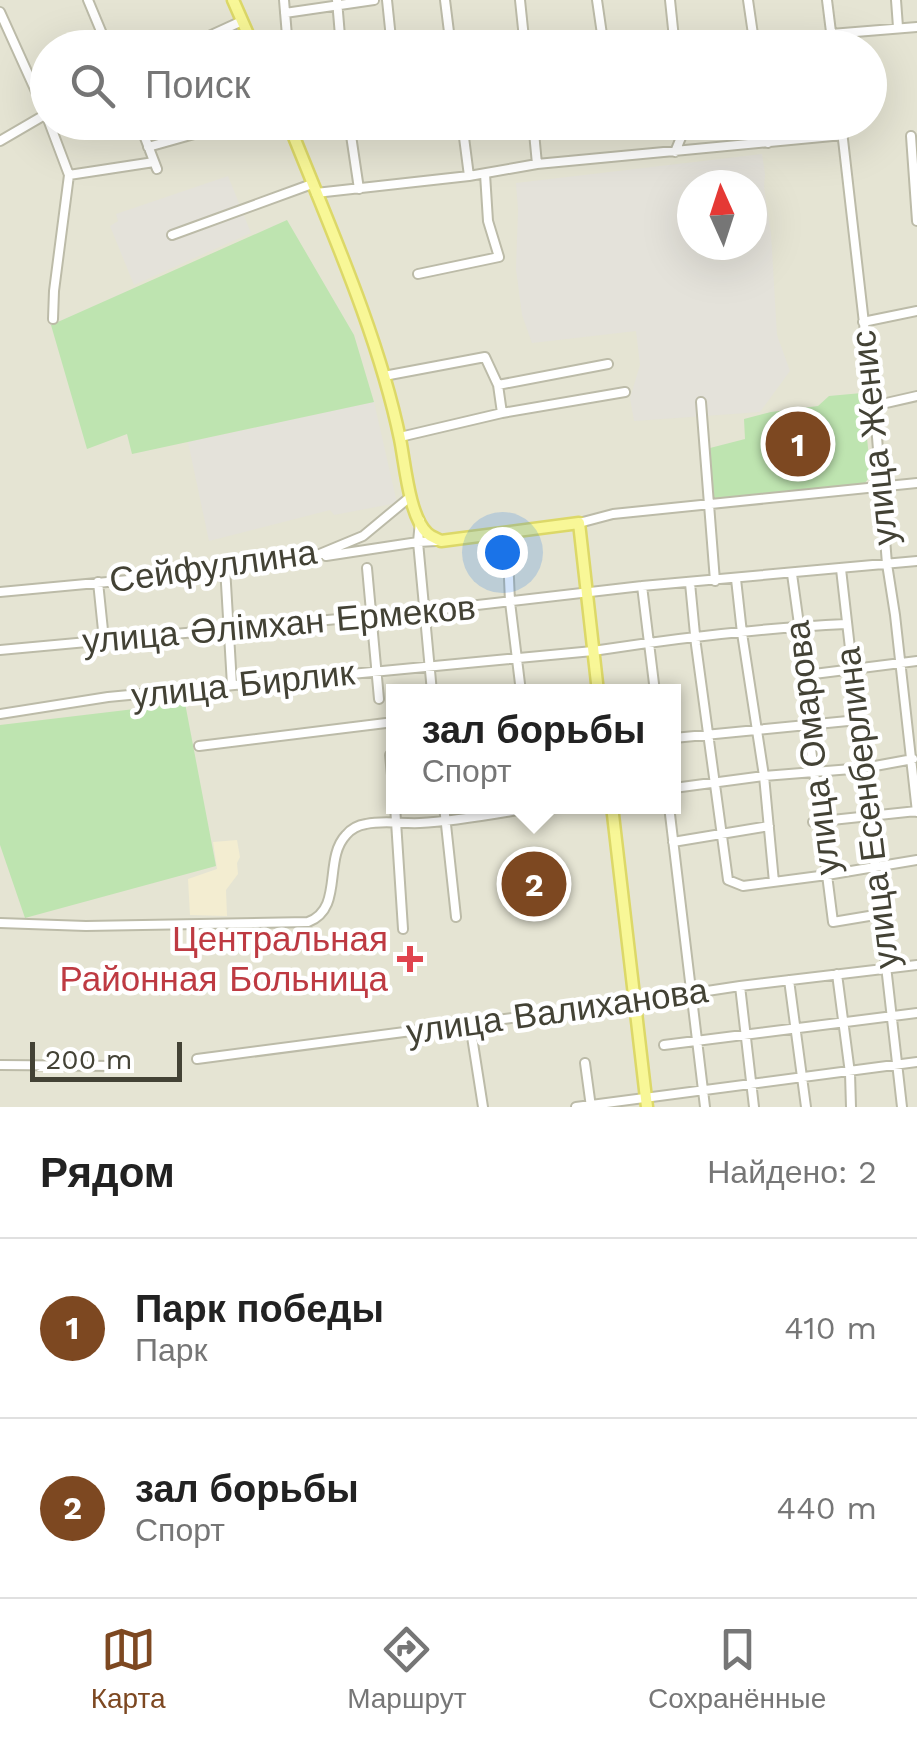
<!DOCTYPE html>
<html lang="ru">
<head>
<meta charset="utf-8">
<style>
	body { margin:0; font-family:"Work Sans",sans-serif; background:#f2f2f2; color:#222 }
	.compass { position:absolute; left:677px; top:170px; width:90px; height:90px; border-radius:50%; background:#fff; box-shadow:0 10px 40px #0002; rotate:357deg }
	.scale { position:absolute; left:30px; bottom:25px; width:152px; box-sizing:border-box; padding-left:10px; border:5px solid #434235; border-top:0; font-size:28px; line-height:35px; white-space:nowrap; color:#434235; -webkit-text-stroke:8px #fff; paint-order:stroke }
	.you { position:absolute; left:502px; top:552px; width:35px; height:35px; margin:-25px; border:8px solid #fff; border-radius:50%; background:#1a73e8; box-shadow:0 0 0 15px #1a73e833 }
	.badge { display:grid; place-items:center; width:65px; height:65px; border-radius:50%; background:#7d4821; color:#fff; font-size:32px; font-weight:700 }
	.pin { position:absolute; translate:-50% -50%; border:5px solid #fff; box-shadow:0 2px 10px #0006 }
	.popup { position:absolute; left:386px; top:684px; width:295px; height:130px; box-sizing:border-box; display:grid; place-content:center; border-radius:0px; background:#fff; filter:drop-shadow(0 2px 8px #0005); font-size:32px; white-space:nowrap; color:#767676 }
	.popup b { font-size:38px; color:#222 }
	.popup::after { content:''; position:absolute; left:50%; top:100%; margin-left:-20px; border:20px solid transparent; border-top-color:#fff }
	.list { margin:0; padding:0; list-style:none }
	h2 { display:flex; justify-content:space-between; align-items:center; height:130px; margin:0; padding:0 40px; font-size:42px }
	h2 small { font-size:32px; font-weight:400; color:#767676 }
	.list li { display:grid; grid-template-columns:65px 1fr auto; gap:30px; align-items:center; box-sizing:border-box; height:180px; padding:0 40px; border-top:2px solid #e0e0e0 }
	.list b { display:block; font-size:38px; white-space:nowrap }
	.list p { margin:0; font-size:32px; white-space:nowrap; color:#767676 }
	.list em { font-size:32px; font-style:normal; color:#767676 }
	.icon { flex:none; width:55px; height:55px; fill:none; stroke:currentColor; stroke-width:2; stroke-linecap:round; stroke-linejoin:round }
	.map { position:relative; flex:none; width:917px; height:1107px; overflow:hidden }
	.search { position:absolute; background:#fff; box-shadow:0 10px 40px #0002; left:30px; right:30px; top:30px; height:110px; display:flex; align-items:center; gap:25px; box-sizing:border-box; padding:0 35px; border-radius:55px; color:#767676; font-size:38px }
	.sheet { height:490px; background:#fff }
	nav { display:flex; justify-content:space-around; align-items:center; box-sizing:border-box; height:140px; border-top:2px solid #e0e0e0; background:#fff; font-size:28px; color:#767676 }
	nav a { display:grid; justify-items:center; gap:5px }
	nav .on { color:#7d4821 }
	.map>svg:first-child { display:block }
</style>
</head>
<body>
<div class="map">
<svg width="917" height="1107" viewBox="0 0 917 1107">
	<rect width="100%" height="100%" fill="#f1f1e5"/>
	<path fill="#e5e4d3" fill-rule="evenodd" d="M0,0h917v1107h-917zM48,48h822v74h-822zM692,185h60v60h-60zM394,692h280v114h-280z"/>
	<path fill="#f3edd1" d="M237,840l3,17 -3,6 1,11 -12,16 1,26 -37,-1 -2,-36 29,-10 -4,-27z"/>
	<path fill="#e4e2da" fill-rule="evenodd" d="M762,154l3,20 -1,13 7,47 6,101 13,36 -30,41 -126,9 -4,-23 10,-33 -4,-34 -104,12 -10,-28 -6,-46 2,-59 -2,-27zM692,185h60v60h-60z
		M228,176l23,57 -117,52 -24,-59 8,-5 -2,-7z
		M374,402l23,101 -63,12 -4,-5 -121,31 -21,-99z"/>
	<path fill="#bee4b0" d="M287,220l67,115 20,67 -242,52 -5,-20 -40,15 -36,-124z
		M862,393l9,82 -6,8 -151,16 -4,-51 35,-9 -1,-20 27,-7 47,-6 11,-10z
		M185,703l31,163 -191,52 -25,-73v-120z"/>
	<g fill="none" stroke-linecap="round" stroke-linejoin="round">
		<g stroke="#bcbba8" stroke-width="12">
			<path id="minor" d="M88,0l20,48
				M284,0l4,48
				M337,0l4,48
				M387,0l5,48
				M445,0l6,48
				M520,0l5,48
				M597,0l7,48
				M670,0l5,48
				M748,0l7,48
				M827,0l6,48
				M896,0l2,27
				M0,12l48,106
				M285,13l89,-13
				M831,34l86,-7
				M183,48l59,-27
				M49,122l20,53 -15,116 -1,28
				M139,122l18,47
				M349,122l10,67
				M399,122l1,6
				M462,122l7,54
				M533,122l4,42
				M765,122l3,21
				M841,122l36,315 10,127 8,51 22,197
				M911,136l6,85
				M0,141l48,-28
				M148,147l89,-25
				M675,152l7,-17 -1,-13
				M69,175l85,-13
				M316,193l153,-17 68,-12 306,-29
				M172,235l140,-51
				M418,274l81,-17 -11,-36 -3,-47
				M863,322l54,-11
				M384,376l101,-19 13,28 4,28
				M498,385l110,-21
				M701,402l14,179
				M873,406l44,-10
				M400,437l102,-24 123,-21
				M420,521l-2,21 14,150
				M579,523l34,-9 304,-31
				M507,532l3,70 11,90
				M326,556l92,-14 18,-1
				M225,567l7,118
				M367,568l12,131
				M841,569l61,538
				M792,574l14,101 2,50 25,197 48,-8
				M736,579l6,54 22,143 10,106
				M98,582l6,58
				M690,583l6,62 32,235 15,6 84,-11 90,-15
				M642,586l13,106
				M0,592l161,-15 64,-10 85,-9 53,-22 47,-39
				M0,650l425,-39 217,-25 275,-25
				M806,675l111,-14
				M0,714l108,-17 485,-46c84,-13 168,-23 253,-27
				M674,738l184,-18
				M199,746l195,-24
				M390,755l4,40
				M674,788l90,-12 100,-8 49,-9
				M395,806l8,123
				M444,806l12,111
				M669,806l36,301
				M813,822l104,-11
				M673,842l96,-16
				M0,923l86,3 222,-4c36,-13 15,-63 38,-87 5,-6 13,-10 20,-11 18,-4 37,0 54,-1 41,-2 83,-11 123,-17
				M837,974l13,99 1,34
				M789,980l17,127
				M740,986l14,121
				M470,1024l13,83
				M664,1045l253,-32
				M197,1059l438,-57 105,-16 177,-21
				M585,1063l6,44
				M0,1065l119,1
				M576,1107l341,-45"/>
		</g>
		<g stroke="#dcd868" stroke-width="15">
			<path id="major" d="M233,0l21,48
				M288,122c40,101 90,211 112,317 5,24 9,77 27,94 4,4 9,5 14,8l138,-18 19,169
				M612,806l35,301"/>
		</g>
		<use href="#minor" stroke="#fff" stroke-width="8"/>
		<use href="#major" stroke="#f8f797" stroke-width="10"/>
	</g>
	<path fill="#e0444e" stroke="#fff" stroke-width="4" d="M405 944h10v10h10v10h-10v10h-10v-10h-10v-10h10z"/>
	<g text-anchor="middle" stroke-width="9" stroke-linejoin="round" paint-order="stroke">
		<g font-size="35" fill="#434235" stroke="#fff">
			<text transform="translate(874 438) rotate(-96)" y="12">улица Женис</text>
			<text transform="translate(213 566) rotate(-8)" y="12">Сейфуллина</text>
			<text transform="translate(279 624) rotate(-5)" y="12">улица Әлімхан Ермеков</text>
			<text transform="translate(243 684) rotate(-6)" y="12">улица Бирлик</text>
			<text transform="translate(812 748) rotate(-97)" y="12">улица Омарова</text>
			<text transform="translate(867 808) rotate(-97)" y="12">улица Есенберлина</text>
			<text transform="translate(557 1011) rotate(-8)" y="12">улица Валиханова</text>
		</g>
		<g font-size="35" fill="#be3a42" stroke="#fff" text-anchor="end">
			<text x="388" y="951">Центральная<tspan x="388" dy="40">Районная Больница</tspan></text>
		</g>
	</g>
</svg>
<svg class="compass" viewBox="-18 -18 36 36"><path d="M0-13l5 13h-10z" fill="#e53935"/><path d="M0 13l5-13h-10z" fill="#767676"/></svg>
<div class="scale">200 m</div>
<div class="you"></div>
<div class="pin badge" style="left:798px;top:444px">1</div>
<div class="pin badge" style="left:534px;top:884px">2</div>
<div class="popup"><b>зал борьбы</b>Спорт</div>
<div class="search"><svg class="icon" aria-label="search" viewBox="0 0 24 24"><circle cx="10" cy="10" r="6"/><path d="M15 15l6 6"/></svg>Поиск</div>
</div>
<section class="sheet">
<h2>Рядом<small>Найдено: 2</small></h2>
<ul class="list">
<li><span class="badge">1</span><div><b>Парк победы</b><p>Парк</p></div><em>410 m</em></li>
<li><span class="badge">2</span><div><b>зал борьбы</b><p>Спорт</p></div><em>440 m</em></li>
</ul>
</section>
<nav>
<a class="on"><svg class="icon" aria-label="map" viewBox="0 0 24 24"><path d="M3 6l6-2 6 2 6-2v14l-6 2-6-2-6 2zM9 4v14M15 6v14"/></svg>Карта</a>
<a><svg class="icon" aria-label="directions" viewBox="0 0 24 24"><path d="M12 3l9 9-9 9-9-9zM9 14v-3h6M13 9l2 2-2 2"/></svg>Маршрут</a>
<a><svg class="icon" aria-label="saved" viewBox="0 0 24 24"><path d="M7 4h10v16l-5-4-5 4z"/></svg>Сохранённые</a>
</nav>
</body>
</html>
